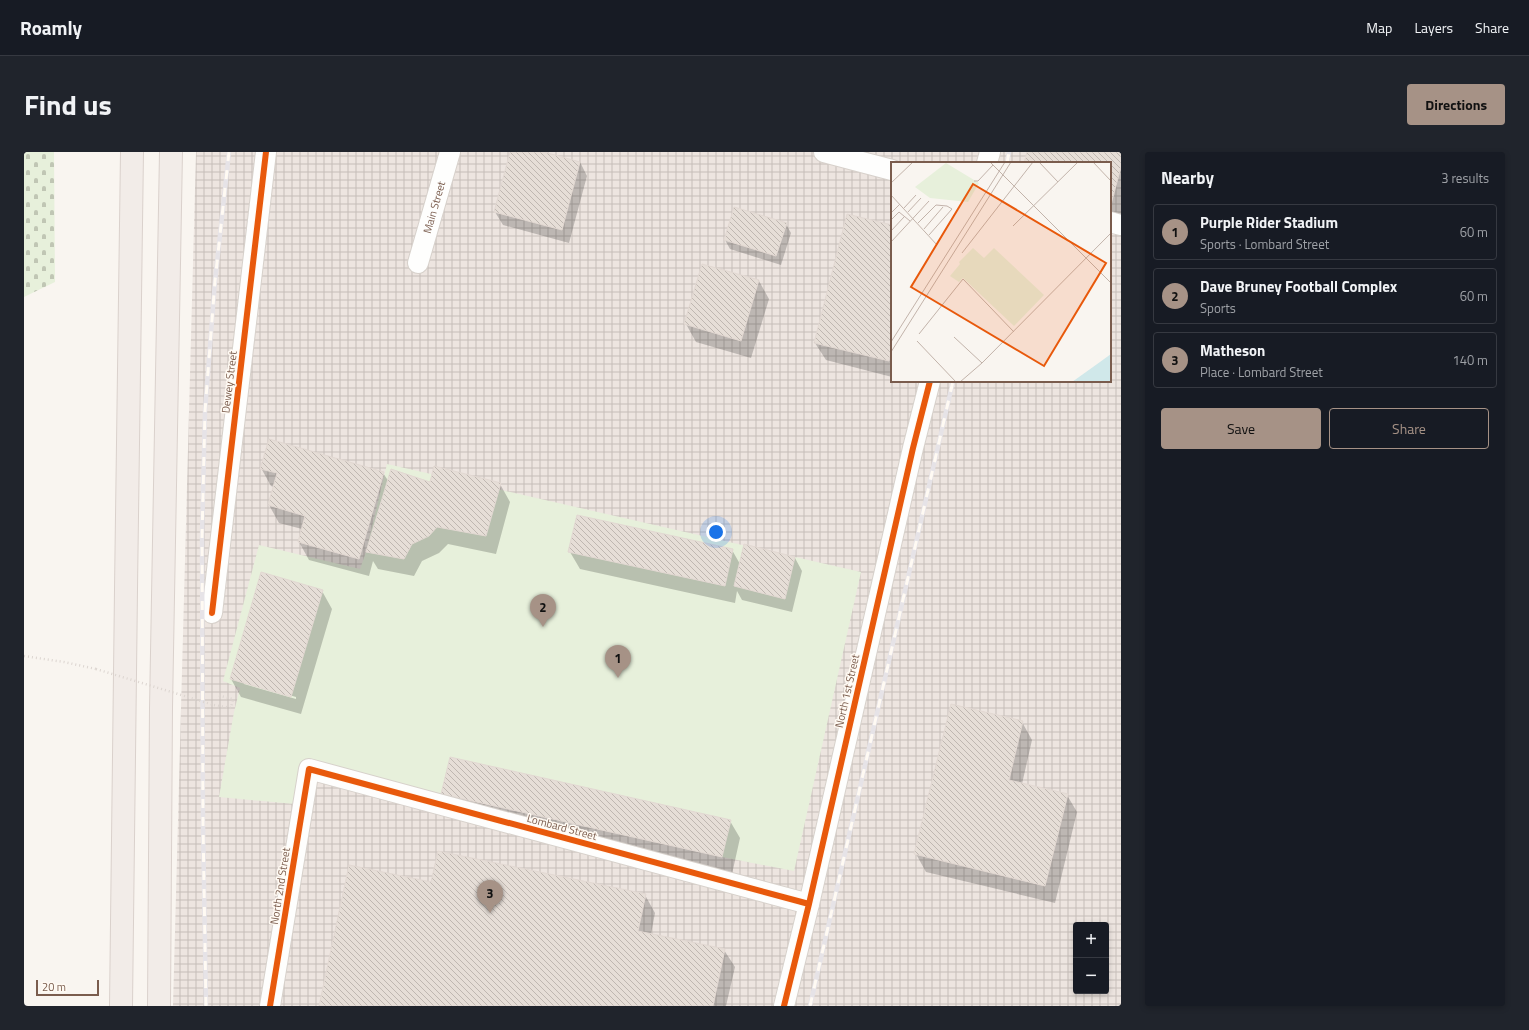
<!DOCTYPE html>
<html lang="en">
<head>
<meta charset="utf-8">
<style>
	body { margin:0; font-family:"Titillium Web",sans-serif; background:#20242c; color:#f1f3f6 }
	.controls { position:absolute; right:12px; bottom:12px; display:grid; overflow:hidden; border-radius:4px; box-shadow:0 2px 6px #0003 }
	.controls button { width:36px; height:36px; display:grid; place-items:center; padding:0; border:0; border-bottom:1px solid #363941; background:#171b24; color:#f1f3f6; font:20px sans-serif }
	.scale { position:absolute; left:12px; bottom:10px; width:63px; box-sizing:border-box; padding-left:4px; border:2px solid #7a5c4d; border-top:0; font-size:11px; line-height:14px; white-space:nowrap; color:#7a5c4d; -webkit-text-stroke:3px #fffaf3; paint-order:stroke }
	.you { position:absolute; left:692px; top:380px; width:14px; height:14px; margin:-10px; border:3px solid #fff; border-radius:50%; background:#1a73e8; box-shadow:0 0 0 6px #1a73e833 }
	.badge { display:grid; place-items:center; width:26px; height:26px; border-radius:50%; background:#a69286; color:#111; font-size:13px; font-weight:700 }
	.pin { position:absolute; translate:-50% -33px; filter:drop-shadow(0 1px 2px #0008) }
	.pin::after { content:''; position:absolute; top:21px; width:14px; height:12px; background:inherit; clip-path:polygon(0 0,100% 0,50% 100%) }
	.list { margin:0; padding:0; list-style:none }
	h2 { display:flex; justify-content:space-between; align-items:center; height:52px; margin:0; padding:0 16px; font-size:17px }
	h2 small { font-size:13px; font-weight:400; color:#9ea1a6 }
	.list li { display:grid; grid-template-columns:26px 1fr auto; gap:12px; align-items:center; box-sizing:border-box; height:56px; margin:0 8px 8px; padding:0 8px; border:1px solid #363941; border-radius:4px }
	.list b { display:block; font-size:15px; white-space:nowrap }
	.list p { margin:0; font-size:13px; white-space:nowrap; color:#9ea1a6 }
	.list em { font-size:13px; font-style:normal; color:#9ea1a6 }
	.actions { display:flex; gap:8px; padding:12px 16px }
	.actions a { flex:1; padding:9px 0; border:1px solid #a69286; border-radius:4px; text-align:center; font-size:14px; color:#a69286 }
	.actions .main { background:#a69286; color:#111 }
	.map { position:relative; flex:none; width:1097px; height:854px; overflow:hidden; border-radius:4px }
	header { display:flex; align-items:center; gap:24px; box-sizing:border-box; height:56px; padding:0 20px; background:#171b24; border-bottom:1px solid #363941 }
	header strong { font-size:19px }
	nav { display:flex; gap:22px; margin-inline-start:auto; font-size:14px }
	.intro { display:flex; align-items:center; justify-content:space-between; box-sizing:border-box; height:96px; padding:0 24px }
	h1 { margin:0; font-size:28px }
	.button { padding:10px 18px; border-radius:4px; background:#a69286; color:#111; font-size:14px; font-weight:700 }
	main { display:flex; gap:24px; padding:0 24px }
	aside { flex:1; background:#171b24; border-radius:4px; box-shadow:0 2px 6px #0003 }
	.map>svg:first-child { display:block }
</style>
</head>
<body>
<header>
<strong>Roamly</strong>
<nav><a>Map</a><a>Layers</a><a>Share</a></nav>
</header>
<div class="intro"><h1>Find us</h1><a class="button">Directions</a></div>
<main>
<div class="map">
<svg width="1097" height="854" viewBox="0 0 1097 854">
	<defs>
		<pattern id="industrial-grid" width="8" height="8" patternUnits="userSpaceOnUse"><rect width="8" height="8" fill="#ede5e0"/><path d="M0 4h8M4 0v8" fill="none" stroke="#c5bdb8"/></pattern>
		<pattern id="cemetery-stones" width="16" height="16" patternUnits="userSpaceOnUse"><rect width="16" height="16" fill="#e7f0db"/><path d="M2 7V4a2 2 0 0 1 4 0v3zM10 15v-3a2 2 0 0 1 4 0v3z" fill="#c0c6b4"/></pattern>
		<pattern id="building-back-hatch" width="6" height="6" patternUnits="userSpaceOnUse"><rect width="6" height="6" fill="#e6ded7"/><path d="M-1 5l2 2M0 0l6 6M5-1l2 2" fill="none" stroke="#bfb7b1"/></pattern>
	</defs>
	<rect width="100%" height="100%" fill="#f9f5f0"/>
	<path fill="url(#industrial-grid)" fill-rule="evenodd" d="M172,0h925v854h-948zM868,11h218v218h-218zM1052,773h30v66h-30z"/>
	<path fill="url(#cemetery-stones)" d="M0,0h30l1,130 -31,15z"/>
	<path fill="#e7f0db" d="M363,312l474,108 -67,299 -72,-14 -281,-63 -54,-14 -84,-19 -8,43 -76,-7 15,-85 6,-24 -17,-7 36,-136 101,24 6,-17z"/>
	<path fill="#0003" fill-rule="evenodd" d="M487,0h29l40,10 7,14 -18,67 -66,-18 -8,-13z
		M1004,0h93v69l-11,4v-62h-85z
		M762,72l5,9 -10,32 -51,-16 -5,-9z
		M868,74v151l-66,-17 -11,-17z
		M735,129l10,18 -18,59 -55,-16 -10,-18z
		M237,316l122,5 6,9 111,2 10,18 -14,52 -48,-10 -9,9 -17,8 -8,15 -36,-7 -5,-8 -4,15 -60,-16 -10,-18 3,-13 -23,-6 -10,-18 5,-18 -3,-1z
		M708,398l8,14 55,-6 7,13 -10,41 -50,-12 -5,-9 -2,12 -155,-34 -10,-17z
		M298,439l10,18 -31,105 -60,-17 -10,-18zM220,530l52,15v2l-52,-15z
		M998,570l10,18 -10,44 45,11 10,17 -22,91 -129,-31 -10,-18z
		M418,642l288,27 10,17 -8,36 -279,-62z
		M621,743l10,18 -4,21 73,16 11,17 -9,39h-406z"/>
	<path fill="url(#building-back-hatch)" stroke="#e2d8d2" d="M486,0h34l36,10 -18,68 -68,-18z
		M1003,0h94v15l-11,41v-45h-86z
		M710,55l53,16 -11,33 -52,-16z
		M823,62l45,11v123l-3,13 -75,-18z
		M678,112l57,16 -18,61 -57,-17z
		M245,287l115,33 -25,87 -61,-17 7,-26 -37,-11 9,-32 -17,-4z
		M410,314l67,17 -15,53 -49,-9 -8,9 -17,8 -8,15 -38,-7 25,-83 39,13z
		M553,363l156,34 -8,37 -157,-34z
		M720,392l51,13 -10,42 -51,-13z
		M237,420l62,18 -32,107 -61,-18z
		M927,552l72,17 -14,59 59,14 -23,92 -131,-32z
		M426,605l281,63 -9,37 -281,-63z
		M414,699l208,43 -8,37 87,18 -12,57h-394l30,-141 82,17z"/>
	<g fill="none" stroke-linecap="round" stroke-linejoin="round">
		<g stroke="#d7d1cb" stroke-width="22">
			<g id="minor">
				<path d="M800,0l68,18"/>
				<path d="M963,11l3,-11"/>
				<path d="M1086,70l11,3"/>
				<path id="s1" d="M394,111l32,-111"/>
				<path d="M188,461l54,-461"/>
				<path d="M246,854l39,-237 500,135"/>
				<path d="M760,854l25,-102 104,-456 17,-67"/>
			</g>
		</g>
		<g stroke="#dad1cc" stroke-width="24">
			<path id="trunk" d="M97,854c5,-285 5,-569 11,-854
				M135,854l2,-298 10,-556"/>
		</g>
		<path stroke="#dcd5d0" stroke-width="2.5" stroke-dasharray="1 3" stroke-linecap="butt" d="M0,504l40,6 32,7
			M190,553l17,3 2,-9 -16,-4"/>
		<use href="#minor" stroke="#fefefd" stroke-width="20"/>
		<use href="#trunk" stroke="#f2ece8" stroke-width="22"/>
		<g stroke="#e6e3e7" stroke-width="4.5">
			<path id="rail" d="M983,11l2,-11
				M182,854l-3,-182 -1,-287 3,-126 10,-130 14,-129
				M786,854l143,-625"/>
		</g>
		<use href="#rail" stroke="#fffaf3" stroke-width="3" stroke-dasharray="9" stroke-linecap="butt"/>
		<path stroke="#dcd5d0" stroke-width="2.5" stroke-dasharray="1 3" stroke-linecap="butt" d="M72,517l118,36"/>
		<g stroke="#fffaf3" stroke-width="8">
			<path id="cycleway" d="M188,461l54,-461
				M246,854l39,-237 500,135
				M760,854l25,-102 104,-456 17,-67"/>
		</g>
		<use href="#cycleway" stroke="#e8590c" stroke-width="6"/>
	</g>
	<g text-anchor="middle" stroke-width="3" stroke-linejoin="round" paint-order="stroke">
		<g font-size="11" fill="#7a5c4d" stroke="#fffaf3">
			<text dy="4" stroke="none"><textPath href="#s1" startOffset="58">Main Street</textPath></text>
			<text transform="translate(205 230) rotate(-83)" y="4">Dewey Street</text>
			<text transform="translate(823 539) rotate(-77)" y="4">North 1st Street</text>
			<text transform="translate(538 675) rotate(15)" y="4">Lombard Street</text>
			<text transform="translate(256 734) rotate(-81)" y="4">North 2nd Street</text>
		</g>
	</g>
	<g transform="translate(867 10)">
		<rect width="220" height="220" fill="#f9f5f0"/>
		<path d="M55,1l33,20 -11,19 -38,-4 -15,-11z" fill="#e7f0db"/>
		<path d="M82,86l11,10 10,-10 50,47 -30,31 -51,-48 -4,4 -9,-6 10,-12 -1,-2z" fill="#e7f0db"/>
		<path d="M220,192v28h-39l28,-20z" fill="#d0e8ea"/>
		<path fill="none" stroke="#c2b3aa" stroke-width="1" d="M99,0l121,121M148,0l19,20M202,0l18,19M83,19h4l15,-16M0,21l22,-21M0,33l46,50M13,46l12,-13M17,50l13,-14M0,51l9,-9M0,58l8,-8 11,9M27,61l18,-18 11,1 5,3 -23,26M122,64l65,-64M33,67l19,-22M0,69l13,-14M0,80l38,-41M71,91l71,-91M28,172l44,-55 51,53M63,175l28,26M26,179l39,41M0,180l114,-180M0,190l120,-190M69,220l22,-19 129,-130"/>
		<path fill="#e8590c" fill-opacity="0.15" stroke="#e8590c" stroke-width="2" d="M82,22l133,79 -62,103 -133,-79z"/>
		<rect width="220" height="220" fill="none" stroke="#7a5c4d" stroke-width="2"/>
	</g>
</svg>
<div class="controls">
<button>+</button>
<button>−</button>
</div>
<div class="scale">20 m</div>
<div class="you"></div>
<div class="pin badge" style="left:594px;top:526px">1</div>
<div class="pin badge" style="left:519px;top:475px">2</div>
<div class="pin badge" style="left:466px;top:761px">3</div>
</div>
<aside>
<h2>Nearby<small>3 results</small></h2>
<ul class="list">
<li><span class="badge">1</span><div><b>Purple Rider Stadium</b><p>Sports · Lombard Street</p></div><em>60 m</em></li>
<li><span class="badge">2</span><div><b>Dave Bruney Football Complex</b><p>Sports</p></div><em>60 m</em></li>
<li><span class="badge">3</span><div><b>Matheson</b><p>Place · Lombard Street</p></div><em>140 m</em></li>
</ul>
<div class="actions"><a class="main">Save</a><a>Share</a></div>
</aside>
</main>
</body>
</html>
